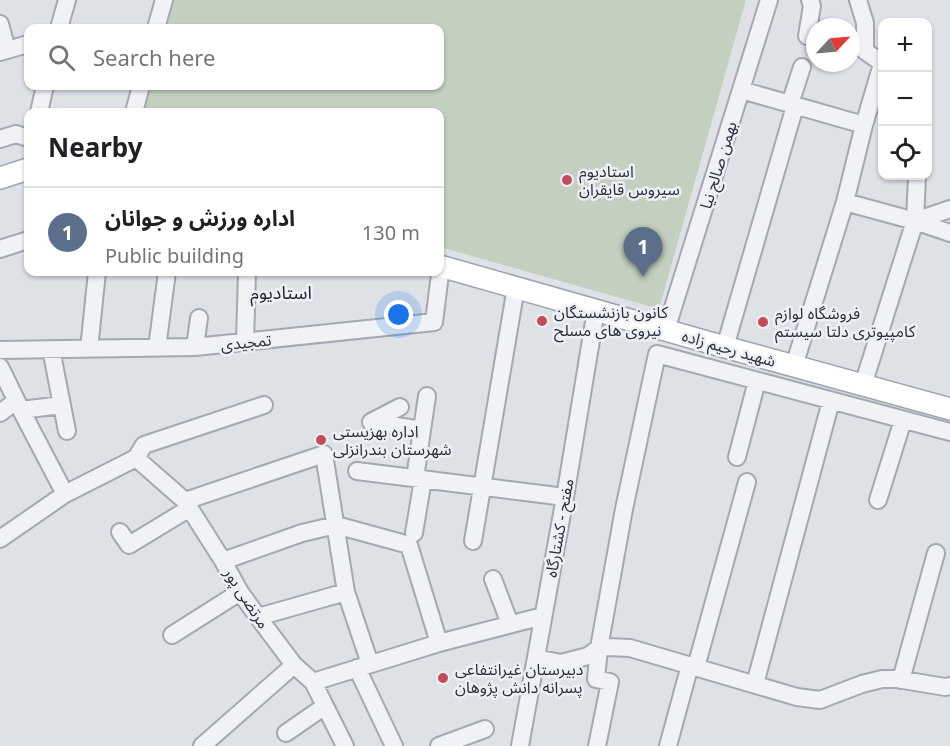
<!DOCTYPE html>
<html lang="en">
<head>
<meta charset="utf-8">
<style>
	body { margin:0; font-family:"Noto Sans","Noto Sans Arabic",sans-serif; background:#f2f2f2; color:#202124 }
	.controls { position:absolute; right:18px; top:18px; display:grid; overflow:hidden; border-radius:12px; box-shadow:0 2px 4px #0004 }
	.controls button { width:54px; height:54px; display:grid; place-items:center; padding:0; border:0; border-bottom:2px solid #e0e0e0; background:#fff; color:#202124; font:30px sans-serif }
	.compass { position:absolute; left:806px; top:18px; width:54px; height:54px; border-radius:50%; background:#fff; box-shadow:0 2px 4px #0004; rotate:64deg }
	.you { position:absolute; left:399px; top:315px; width:21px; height:21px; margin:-15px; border:4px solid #fff; border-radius:50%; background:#1a73e8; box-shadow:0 0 0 9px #1a73e833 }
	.badge { display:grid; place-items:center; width:39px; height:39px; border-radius:50%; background:#0f766e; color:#fff; font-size:20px; font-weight:700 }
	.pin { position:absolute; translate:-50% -50px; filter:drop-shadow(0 2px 3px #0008) }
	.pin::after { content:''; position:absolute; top:32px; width:21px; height:18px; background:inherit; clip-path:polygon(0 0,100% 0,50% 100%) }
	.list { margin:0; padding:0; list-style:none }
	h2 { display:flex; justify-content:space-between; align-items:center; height:78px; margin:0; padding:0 24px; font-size:26px }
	h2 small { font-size:20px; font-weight:400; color:#757577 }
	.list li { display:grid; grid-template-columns:39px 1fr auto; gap:18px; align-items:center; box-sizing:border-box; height:90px; padding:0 24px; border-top:2px solid #e0e0e0 }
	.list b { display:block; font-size:22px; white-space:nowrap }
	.list p { margin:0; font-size:20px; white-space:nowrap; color:#757577 }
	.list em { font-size:20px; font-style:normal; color:#757577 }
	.icon { flex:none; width:33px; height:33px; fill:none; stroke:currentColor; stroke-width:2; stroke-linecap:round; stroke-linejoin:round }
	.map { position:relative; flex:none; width:950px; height:746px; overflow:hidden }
	.search { position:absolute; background:#fff; box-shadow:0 2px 4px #0004; left:24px; top:24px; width:420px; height:66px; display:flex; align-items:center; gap:15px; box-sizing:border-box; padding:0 21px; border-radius:12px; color:#757577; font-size:22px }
	.panel { position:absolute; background:#fff; box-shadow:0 2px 4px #0004; left:24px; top:108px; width:420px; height:168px; border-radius:12px }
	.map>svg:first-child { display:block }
</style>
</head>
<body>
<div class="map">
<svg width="950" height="746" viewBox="0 0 950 746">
	<rect width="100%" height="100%" fill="#dee1e6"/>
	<path fill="#c3d0c0" d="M174,0h572l-87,309 -219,-62v-135h-297l7,-26h290v-58h-274z"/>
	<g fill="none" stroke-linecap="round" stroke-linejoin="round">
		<g stroke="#a4a8b0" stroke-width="20">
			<path id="minor" d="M858,0l7,23v28l17,12
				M0,24l7,26
				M59,28l8,-28
				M156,28l8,-28
				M807,36l5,-30 -2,-6
				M0,52l28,-8
				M741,90l123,35
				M790,104l12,-37
				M39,112l6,-26
				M134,112l7,-26
				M0,139l16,-5 12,4
				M845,202l70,19 35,12
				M915,221l35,-12
				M0,249l28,-9
				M666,330l103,-330
				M245,342l2,-70
				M195,347l4,-29
				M725,347l70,-241
				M157,348l10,-76
				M51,349l16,82
				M89,349l8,-77
				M0,350l195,-3 239,-25 7,-56
				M794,366l51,-164 19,-77 18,-61
				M0,367l21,43 44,84
				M863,385l52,-164 2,-45
				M400,407l-29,15 51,8
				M21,410l41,-5
				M0,413l16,-12
				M737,457l20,-76
				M136,458l49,43 38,60 17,31 18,25 36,48 19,17 32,64
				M136,458l8,-13 120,-40
				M357,471l208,26
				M415,478l12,-82
				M878,500l25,-80
				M185,501l139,-47 22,138 24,72
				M120,532l9,13 61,-37
				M414,533l9,-54
				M0,539l65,-45 71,-36
				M473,541l43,-254
				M223,561l79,-28 34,-8 73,20 30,98
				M493,579l17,45
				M258,617l88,-25
				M172,635l68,-43
				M536,658l25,5 27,-7 11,-8 8,-1 23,1 167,49 23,3 42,-16 20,-5h15l48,8 5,-1
				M696,667l51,-185
				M357,668l37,78
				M901,680l35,-127
				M313,682l126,-39 104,-27
				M755,684l76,-283
				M286,733l39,-27
				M202,746l92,-81
				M439,746l46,-17
				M520,746l45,-249 31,-187
				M597,746l13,-64 -14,-3 3,-31 25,-139 33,-155 293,78
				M668,746l22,-81"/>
		</g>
		<g stroke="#9ea5b1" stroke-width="24">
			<path id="major" d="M0,178l28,-9
				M440,266l285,81 225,62"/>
		</g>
		<use href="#minor" stroke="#f0f2f5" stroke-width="16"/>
		<use href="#major" stroke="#fff" stroke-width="21"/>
	</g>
	<g fill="#c34c5a" stroke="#edf0f4" stroke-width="2">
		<circle cx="567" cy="180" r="6"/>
		<circle cx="542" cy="321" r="6"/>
		<circle cx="763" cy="322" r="6"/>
		<circle cx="321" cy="440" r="6"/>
		<circle cx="443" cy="678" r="6"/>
	</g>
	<g text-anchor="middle" stroke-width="5" stroke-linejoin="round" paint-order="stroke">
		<g font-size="16" fill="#292f3c" stroke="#edf0f4">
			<text transform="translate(718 165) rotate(-73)" y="6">بهمن صالح نیا</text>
			<text transform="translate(246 342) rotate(-6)" y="6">تمجیدی</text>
			<text transform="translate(729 348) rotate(16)" y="6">شهید رحیم زاده</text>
			<text transform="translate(559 528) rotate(-80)" y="6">مفتح - کشتارگاه</text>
			<text transform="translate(247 598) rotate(57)" y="6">مرتضی پور</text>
		</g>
		<g font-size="16" fill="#292f3c" stroke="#edf0f4" text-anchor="start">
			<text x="579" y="177">استادیوم<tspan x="579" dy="18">سیروس قایقران</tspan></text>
			<text x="554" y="318">کانون بازنشستگان<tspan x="554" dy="18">نیروی های مسلح</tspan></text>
			<text x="775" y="319">فروشگاه لوازم<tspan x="775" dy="18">کامپیوتری دلتا سیستم</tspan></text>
			<text x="333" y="437">اداره بهزیستی<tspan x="333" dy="18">شهرستان بندرانزلی</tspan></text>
			<text x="455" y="675">دبیرستان غیرانتفاعی<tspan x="455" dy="18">پسرانه دانش پژوهان</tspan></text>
		</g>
		<g font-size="18" fill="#1b202d" stroke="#edf0f4">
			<text x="281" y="299">استادیوم</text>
		</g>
	</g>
</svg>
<div class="controls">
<button>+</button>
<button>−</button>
<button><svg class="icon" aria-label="locate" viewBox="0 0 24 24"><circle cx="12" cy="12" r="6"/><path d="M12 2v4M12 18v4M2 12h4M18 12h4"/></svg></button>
</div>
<svg class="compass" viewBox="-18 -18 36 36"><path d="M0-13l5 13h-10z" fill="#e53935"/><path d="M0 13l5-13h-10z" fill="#757577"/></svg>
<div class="you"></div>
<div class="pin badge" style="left:643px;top:277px;background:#5c6f8a">1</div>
<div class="search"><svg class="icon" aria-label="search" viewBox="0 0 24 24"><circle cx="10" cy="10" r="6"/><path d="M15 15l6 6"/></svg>Search here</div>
<section class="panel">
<h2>Nearby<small></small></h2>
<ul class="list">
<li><span class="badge" style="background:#5c6f8a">1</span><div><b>اداره ورزش و جوانان</b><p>Public building</p></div><em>130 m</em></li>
</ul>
</section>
</div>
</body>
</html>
